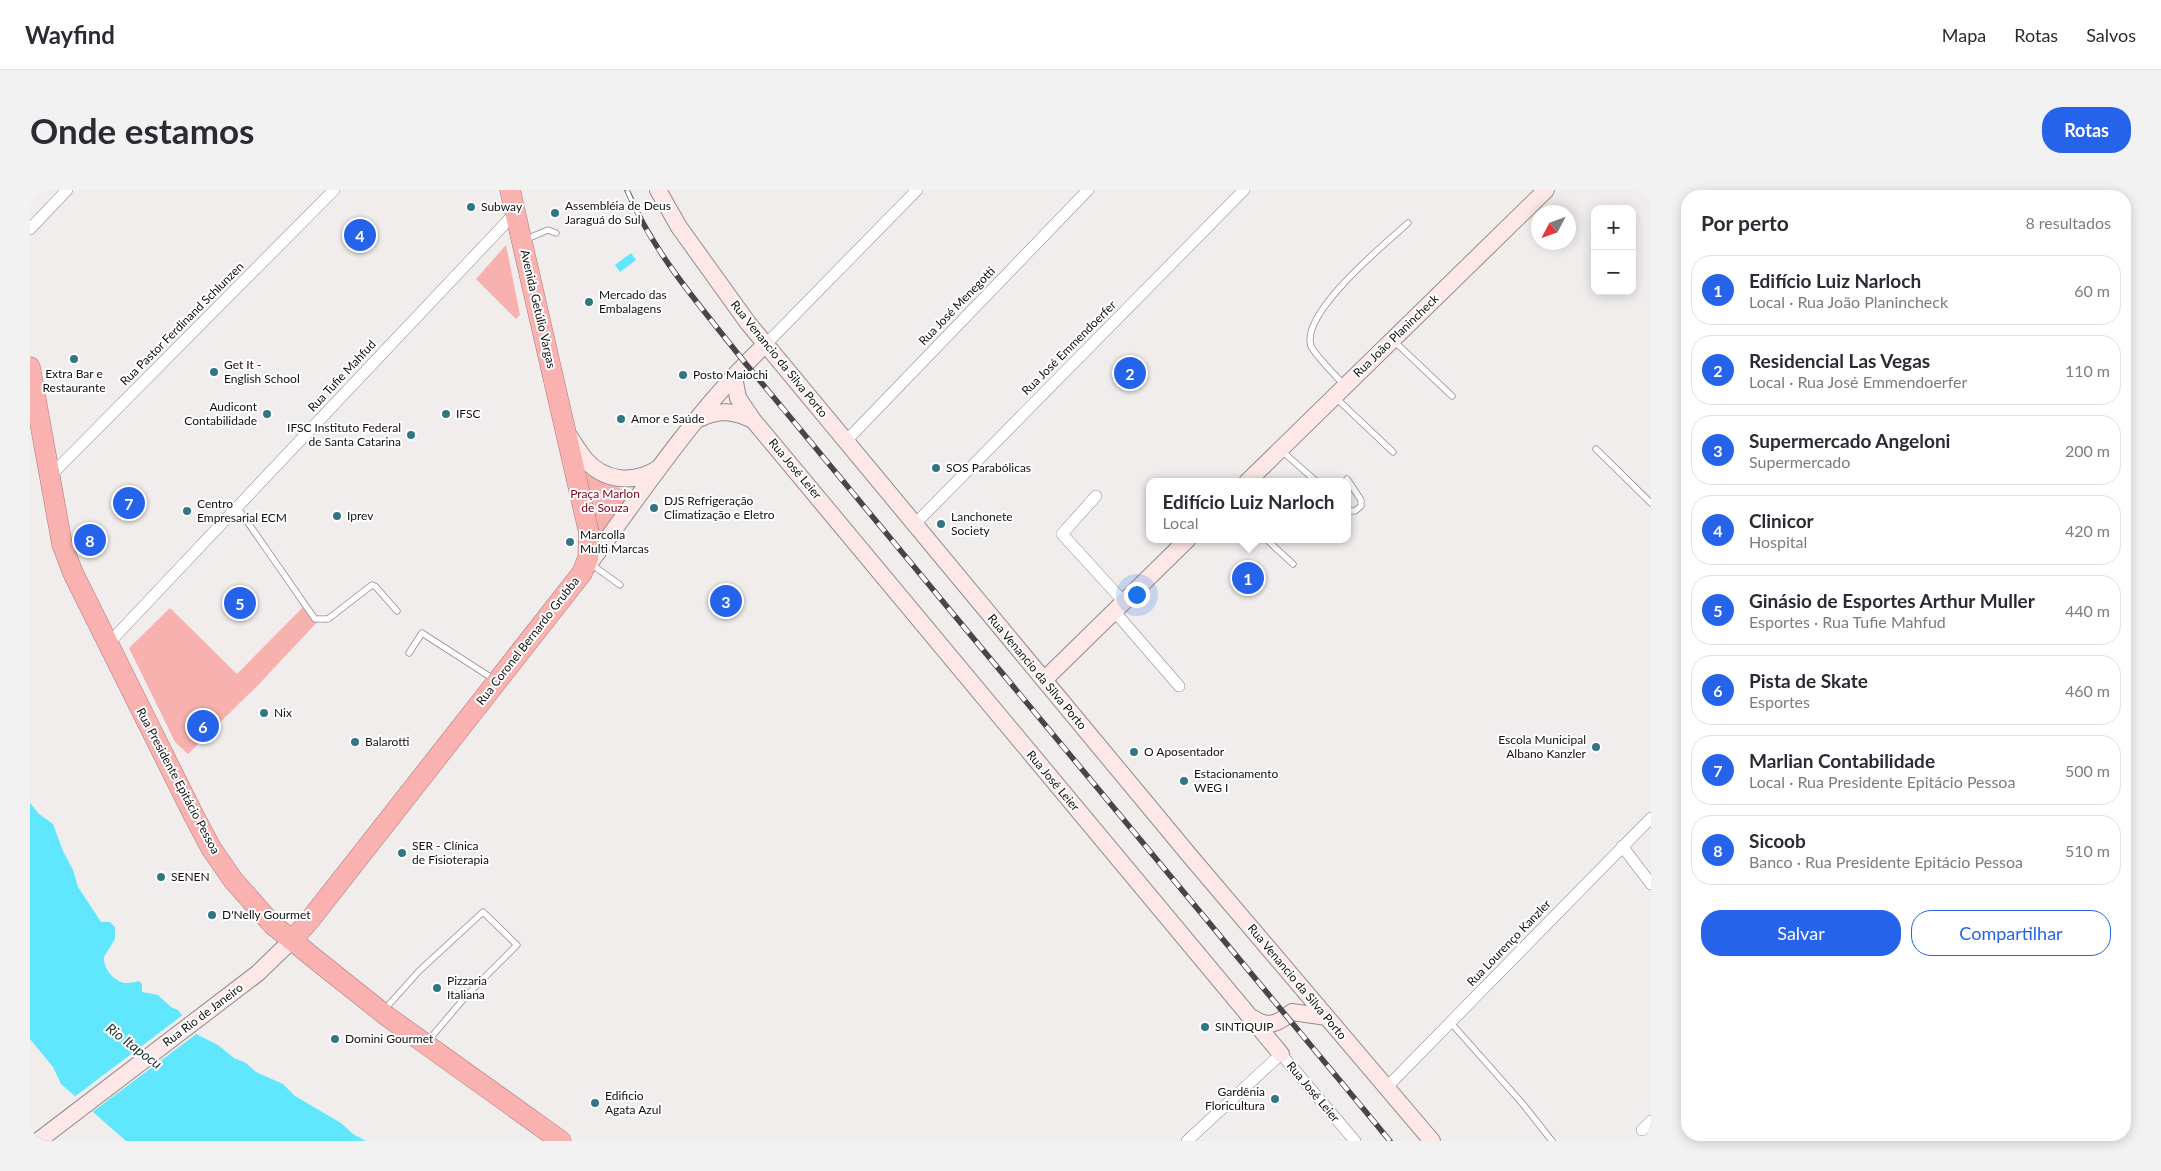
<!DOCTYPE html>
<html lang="pt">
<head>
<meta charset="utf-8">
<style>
	body { margin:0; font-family:Lato,sans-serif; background:#f2f2f3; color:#2b2b33 }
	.controls { position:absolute; right:15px; top:15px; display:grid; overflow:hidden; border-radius:10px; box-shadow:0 2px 12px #0003 }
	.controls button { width:45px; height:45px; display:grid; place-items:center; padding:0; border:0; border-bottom:1px solid #e1e1e2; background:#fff; color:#2b2b33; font:25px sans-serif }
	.compass { position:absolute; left:1501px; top:15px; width:45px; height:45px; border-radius:50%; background:#fff; box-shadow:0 2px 12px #0003; rotate:229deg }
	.you { position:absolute; left:1106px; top:404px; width:18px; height:18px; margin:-12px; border:4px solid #fff; border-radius:50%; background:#1a73e8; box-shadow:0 0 0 8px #1a73e833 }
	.badge { display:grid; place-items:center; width:32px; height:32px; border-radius:50%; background:#2563eb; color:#fff; font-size:16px; font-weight:700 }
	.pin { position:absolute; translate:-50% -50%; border:2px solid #fff; box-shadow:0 1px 5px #0006 }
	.popup { position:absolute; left:1116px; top:288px; width:205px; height:65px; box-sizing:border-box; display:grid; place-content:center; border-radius:10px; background:#fff; filter:drop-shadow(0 1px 4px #0005); font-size:16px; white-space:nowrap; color:#7c7c81 }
	.popup b { font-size:19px; color:#2b2b33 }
	.popup::after { content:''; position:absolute; left:50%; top:100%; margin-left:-10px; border:10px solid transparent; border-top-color:#fff }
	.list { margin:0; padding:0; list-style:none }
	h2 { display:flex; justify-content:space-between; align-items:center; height:65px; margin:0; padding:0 20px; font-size:21px }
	h2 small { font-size:16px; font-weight:400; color:#7c7c81 }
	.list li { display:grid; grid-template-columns:32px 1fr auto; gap:15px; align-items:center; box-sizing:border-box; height:70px; margin:0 10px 10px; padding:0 10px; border:1px solid #e1e1e2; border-radius:20px }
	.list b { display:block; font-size:19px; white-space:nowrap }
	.list p { margin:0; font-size:16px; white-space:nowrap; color:#7c7c81 }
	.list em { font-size:16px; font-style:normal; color:#7c7c81 }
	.actions { display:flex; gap:10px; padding:15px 20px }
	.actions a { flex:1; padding:11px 0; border:1px solid #2563eb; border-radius:20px; text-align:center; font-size:18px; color:#2563eb }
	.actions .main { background:#2563eb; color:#fff }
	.map { position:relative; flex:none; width:1621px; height:951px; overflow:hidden; border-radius:20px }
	header { display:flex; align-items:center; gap:30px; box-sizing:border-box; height:70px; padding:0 25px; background:#fff; border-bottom:1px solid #e1e1e2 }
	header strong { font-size:24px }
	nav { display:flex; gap:28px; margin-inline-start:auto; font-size:18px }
	.intro { display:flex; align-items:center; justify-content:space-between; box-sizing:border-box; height:120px; padding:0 30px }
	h1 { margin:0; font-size:35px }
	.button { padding:12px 22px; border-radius:20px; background:#2563eb; color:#fff; font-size:18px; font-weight:700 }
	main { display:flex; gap:30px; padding:0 30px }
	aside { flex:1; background:#fff; border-radius:20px; box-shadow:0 2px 12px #0003 }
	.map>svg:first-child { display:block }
</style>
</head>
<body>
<header>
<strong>Wayfind</strong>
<nav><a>Mapa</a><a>Rotas</a><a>Salvos</a></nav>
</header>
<div class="intro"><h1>Onde estamos</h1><a class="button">Rotas</a></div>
<main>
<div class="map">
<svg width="1621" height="951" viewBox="0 0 1621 951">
	<rect width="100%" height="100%" fill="#f1eded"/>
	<path fill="#f7b2af" d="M476,55l14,70 -4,4 -40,-40z
		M549,281l41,17 6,7v4l-28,40z
		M274,416l16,13 -59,63 -73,72 -13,-12 -46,-94 41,-40 67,66z"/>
	<path fill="#60e7fe" d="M601,63l5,7 -16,12 -5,-7z
		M0,613l9,11 14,10 10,27 10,19 5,17 23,35h9l5,5v12l-11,18c-1,11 10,25 22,26 4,0 9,-1 13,-2l3,3v8l16,3 13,12 7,3 20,25 20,10 16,13 12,5 10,9 27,12 12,12 46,27 12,11 13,7h-240l-65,-57 -8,-17 -23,-28z"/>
	<path fill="#f1eded" d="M154,824l15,18 -108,81 -18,-15z"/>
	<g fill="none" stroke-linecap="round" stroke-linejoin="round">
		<g stroke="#908c8c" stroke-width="7">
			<path id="lane" d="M494,50l24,-10 8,3
				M1364,151l58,55
				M1314,195c-7,-8 -30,-31 -33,-39 -11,-33 74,-102 97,-123
				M1306,208l57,54
				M1566,259l55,54
				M1252,261l35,31
				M207,317l78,112h13l44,-34 4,2 21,24
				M1317,318l4,3h4l6,-5v-6l-14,-21
				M1236,349l27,25
				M561,374l29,21
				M379,463l13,-20 73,47
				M355,819l34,-38 64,-59 34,33 -50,50 -40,47
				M1421,833l71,80 30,38"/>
		</g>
		<g stroke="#908c8c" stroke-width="12">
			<path id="street" d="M0,39l37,-39
				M736,154l151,-154
				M816,251l242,-251
				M19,287l285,-287
				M1066,306l-34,38 62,68
				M884,335l330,-335
				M1085,422l64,74
				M77,455l408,-432
				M1592,656l29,38
				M1357,897l264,-269
				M1612,940l9,-9
				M1157,951l94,-87 74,87"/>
		</g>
		<g stroke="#908c8c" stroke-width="18">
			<path id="secondary" d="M628,0l21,37 69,96 442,533 242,285
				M704,187l4,21 15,22 528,634
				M671,228c19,-9 33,-7 52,2
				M539,246c5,7 10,16 16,23 19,23 50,25 74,9
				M1217,292l299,-292
				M556,378c55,-74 112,-161 180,-224
				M1014,490l144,-141
				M1223,828c15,11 26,5 39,-6l35,5
				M8,951l220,-168 34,-33"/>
		</g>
		<g stroke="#a87977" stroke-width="21">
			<path id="highway" d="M0,177l32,177 11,29 121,243 17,32 22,32 39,44 48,39 68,54 173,124
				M262,750l17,-19 273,-348 6,-15 1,-25 -79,-343"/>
		</g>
		<use href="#lane" stroke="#fff" stroke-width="5.5"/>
		<use href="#street" stroke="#fff" stroke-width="11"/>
		<use href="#secondary" stroke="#fde8e7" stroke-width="16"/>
		<use href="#highway" stroke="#f9b2af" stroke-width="20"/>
		<g stroke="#474545" stroke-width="5.5">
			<path id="rail" d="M597,0c27,65 76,119 119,174l644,777"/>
		</g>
		<use href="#rail" stroke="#fff" stroke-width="4" stroke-dasharray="11" stroke-linecap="butt"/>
	</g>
	<g fill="#307783" stroke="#fff" stroke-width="2">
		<circle cx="441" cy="17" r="5"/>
		<circle cx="525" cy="23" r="5"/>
		<circle cx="559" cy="112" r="5"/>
		<circle cx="44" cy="169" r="5"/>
		<circle cx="184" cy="182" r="5"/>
		<circle cx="653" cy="185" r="5"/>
		<circle cx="237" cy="224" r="5"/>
		<circle cx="416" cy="224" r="5"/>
		<circle cx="591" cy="229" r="5"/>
		<circle cx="381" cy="245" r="5"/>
		<circle cx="906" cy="278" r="5"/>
		<circle cx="624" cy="318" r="5"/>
		<circle cx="157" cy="321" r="5"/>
		<circle cx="307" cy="326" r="5"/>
		<circle cx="911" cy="334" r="5"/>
		<circle cx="540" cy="352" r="5"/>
		<circle cx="234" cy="523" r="5"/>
		<circle cx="325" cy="552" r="5"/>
		<circle cx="1566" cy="557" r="5"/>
		<circle cx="1104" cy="562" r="5"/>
		<circle cx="1154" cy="591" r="5"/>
		<circle cx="372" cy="663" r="5"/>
		<circle cx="131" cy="687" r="5"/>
		<circle cx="182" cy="725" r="5"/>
		<circle cx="407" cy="798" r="5"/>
		<circle cx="1175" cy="837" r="5"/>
		<circle cx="305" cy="849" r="5"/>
		<circle cx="1245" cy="909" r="5"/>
		<circle cx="565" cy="913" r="5"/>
	</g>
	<g text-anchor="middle" stroke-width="4" stroke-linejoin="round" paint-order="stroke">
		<g font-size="12" fill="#121010" stroke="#fff" text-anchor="start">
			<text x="535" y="20">Assembléia de Deus<tspan x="535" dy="14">Jaraguá do Sul</tspan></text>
			<text x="451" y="21">Subway</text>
			<text x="569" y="109">Mercado das<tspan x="569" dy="14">Embalagens</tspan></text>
			<text x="194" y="179">Get It -<tspan x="194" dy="14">English School</tspan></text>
			<text x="44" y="188" text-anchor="middle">Extra Bar e<tspan x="44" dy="14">Restaurante</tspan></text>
			<text x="663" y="189">Posto Maiochi</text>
			<text x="227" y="221" text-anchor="end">Audicont<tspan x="227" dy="14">Contabilidade</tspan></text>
			<text x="426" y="228">IFSC</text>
			<text x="601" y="233">Amor e Saúde</text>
			<text x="371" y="242" text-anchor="end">IFSC Instituto Federal<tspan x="371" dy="14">de Santa Catarina</tspan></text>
			<text x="916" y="282">SOS Parabólicas</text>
			<text x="634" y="315">DJS Refrigeração<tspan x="634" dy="14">Climatização e Eletro</tspan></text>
			<text x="167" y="318">Centro<tspan x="167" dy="14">Empresarial ECM</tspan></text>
			<text x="317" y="330">Iprev</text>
			<text x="921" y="331">Lanchonete<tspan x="921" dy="14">Society</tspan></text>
			<text x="550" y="349">Marcolla<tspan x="550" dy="14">Multi Marcas</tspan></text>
			<text x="244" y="527">Nix</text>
			<text x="1556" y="554" text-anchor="end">Escola Municipal<tspan x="1556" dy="14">Albano Kanzler</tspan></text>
			<text x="335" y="556">Balarotti</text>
			<text x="1114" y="566">O Aposentador</text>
			<text x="1164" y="588">Estacionamento<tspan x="1164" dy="14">WEG I</tspan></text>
			<text x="382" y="660">SER - Clínica<tspan x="382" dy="14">de Fisioterapia</tspan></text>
			<text x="141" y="691">SENEN</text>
			<text x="192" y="729">D'Nelly Gourmet</text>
			<text x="417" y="795">Pizzaria<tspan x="417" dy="14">Italiana</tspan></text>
			<text x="1185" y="841">SINTIQUIP</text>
			<text x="315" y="853">Domini Gourmet</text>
			<text x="1235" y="906" text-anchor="end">Gardênia<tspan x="1235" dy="14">Floricultura</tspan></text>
			<text x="575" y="910">Edificio<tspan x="575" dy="14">Agata Azul</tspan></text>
		</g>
		<g font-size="12" fill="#121010" stroke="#fff">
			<text transform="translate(927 116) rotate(-46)" y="4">Rua José Menegotti</text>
			<text transform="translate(508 119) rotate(77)" y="4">Avenida Getúlio Vargas</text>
			<text transform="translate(152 134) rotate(-45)" y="4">Rua Pastor Ferdinand Schlunzen</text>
			<text transform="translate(1366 146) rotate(-44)" y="4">Rua João Planincheck</text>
			<text transform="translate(1039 158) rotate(-45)" y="4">Rua José Emmendoerfer</text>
			<text transform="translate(749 169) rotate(51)" y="4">Rua Venancio da Silva Porto</text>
			<text transform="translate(312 186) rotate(-47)" y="4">Rua Tufie Mahfud</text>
			<text transform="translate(765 279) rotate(50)" y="4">Rua José Leier</text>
			<text transform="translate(498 451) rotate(-52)" y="4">Rua Coronel Bernardo Grubba</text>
			<text transform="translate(1007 482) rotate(50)" y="4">Rua Venancio da Silva Porto</text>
			<text transform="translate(148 591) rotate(62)" y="4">Rua Presidente Epitácio Pessoa</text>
			<text transform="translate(1023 591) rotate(50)" y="4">Rua José Leier</text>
			<text transform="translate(1479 753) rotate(-46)" y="4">Rua Lourenço Kanzler</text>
			<text transform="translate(1267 792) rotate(50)" y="4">Rua Venancio da Silva Porto</text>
			<text transform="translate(173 825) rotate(-37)" y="4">Rua Rio de Janeiro</text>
			<text transform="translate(1283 902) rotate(50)" y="4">Rua José Leier</text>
		</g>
		<g font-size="12" fill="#7d0018" stroke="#fff">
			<text x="575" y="308">Praça Marlon<tspan x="575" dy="14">de Souza</tspan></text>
		</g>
		<g font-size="14" font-style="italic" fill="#183034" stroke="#fff">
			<text transform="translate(104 856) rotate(37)" y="5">Rio Itapocu</text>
		</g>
	</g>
</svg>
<div class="controls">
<button>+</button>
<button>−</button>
</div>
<svg class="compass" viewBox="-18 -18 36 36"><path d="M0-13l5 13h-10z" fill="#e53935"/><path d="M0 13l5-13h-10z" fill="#7c7c81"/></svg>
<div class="you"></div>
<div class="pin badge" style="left:1218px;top:388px">1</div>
<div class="popup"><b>Edifício Luiz Narloch</b>Local</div>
<div class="pin badge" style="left:1100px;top:183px">2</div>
<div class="pin badge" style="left:696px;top:411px">3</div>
<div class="pin badge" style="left:330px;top:45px">4</div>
<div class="pin badge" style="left:210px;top:413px">5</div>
<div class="pin badge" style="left:173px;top:536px">6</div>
<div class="pin badge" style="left:99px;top:313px">7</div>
<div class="pin badge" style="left:60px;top:350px">8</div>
</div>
<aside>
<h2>Por perto<small>8 resultados</small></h2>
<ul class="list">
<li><span class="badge">1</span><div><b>Edifício Luiz Narloch</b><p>Local · Rua João Planincheck</p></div><em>60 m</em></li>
<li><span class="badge">2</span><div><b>Residencial Las Vegas</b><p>Local · Rua José Emmendoerfer</p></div><em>110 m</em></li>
<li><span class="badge">3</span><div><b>Supermercado Angeloni</b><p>Supermercado</p></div><em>200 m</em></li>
<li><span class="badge">4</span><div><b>Clinicor</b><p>Hospital</p></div><em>420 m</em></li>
<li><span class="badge">5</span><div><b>Ginásio de Esportes Arthur Muller</b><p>Esportes · Rua Tufie Mahfud</p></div><em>440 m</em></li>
<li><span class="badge">6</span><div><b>Pista de Skate</b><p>Esportes</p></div><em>460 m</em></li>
<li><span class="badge">7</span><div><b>Marlian Contabilidade</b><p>Local · Rua Presidente Epitácio Pessoa</p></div><em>500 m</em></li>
<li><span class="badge">8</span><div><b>Sicoob</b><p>Banco · Rua Presidente Epitácio Pessoa</p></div><em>510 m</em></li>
</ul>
<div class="actions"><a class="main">Salvar</a><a>Compartilhar</a></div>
</aside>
</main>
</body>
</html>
